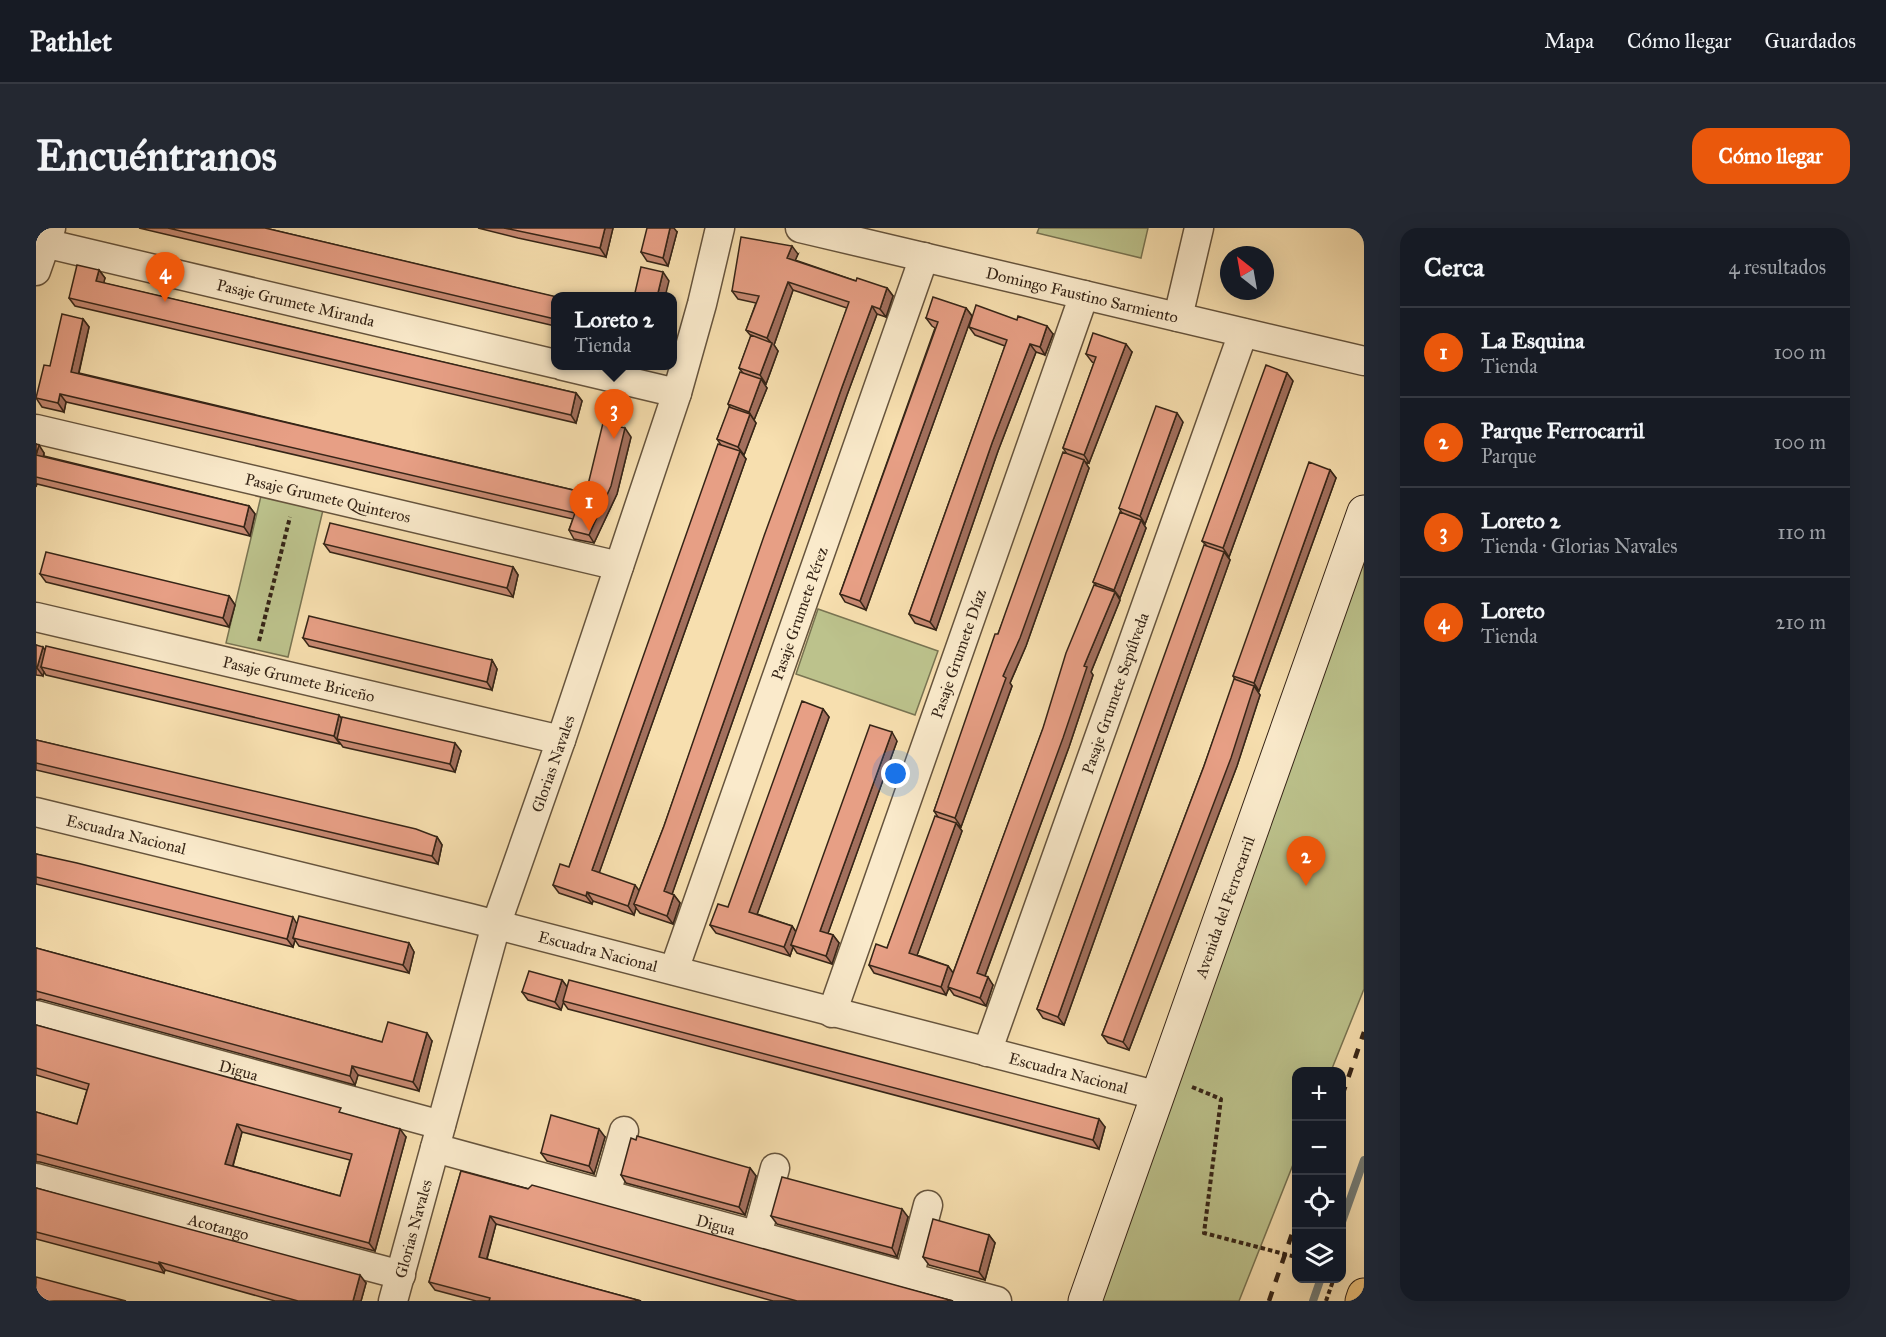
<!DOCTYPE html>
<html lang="es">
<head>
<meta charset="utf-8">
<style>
	body { margin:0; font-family:"IM FELL Great Primer",serif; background:#242831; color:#f1f3f6 }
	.controls { position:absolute; right:18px; bottom:18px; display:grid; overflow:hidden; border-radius:12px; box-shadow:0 6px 24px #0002 }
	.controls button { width:54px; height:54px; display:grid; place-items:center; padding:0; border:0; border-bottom:2px solid #363941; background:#171b24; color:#f1f3f6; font:30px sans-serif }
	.compass { position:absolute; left:1184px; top:18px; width:54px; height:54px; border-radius:50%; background:#171b24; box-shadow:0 6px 24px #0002; rotate:329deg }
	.you { position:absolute; left:860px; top:546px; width:21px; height:21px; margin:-15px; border:4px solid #fff; border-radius:50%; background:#1a73e8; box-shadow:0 0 0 9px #1a73e833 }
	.badge { display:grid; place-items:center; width:39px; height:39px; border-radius:50%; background:#ea580c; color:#fff; font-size:20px; font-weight:700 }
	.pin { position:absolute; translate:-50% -50px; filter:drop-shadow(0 2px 3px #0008) }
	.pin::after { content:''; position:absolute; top:32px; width:21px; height:18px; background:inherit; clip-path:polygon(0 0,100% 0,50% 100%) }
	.popup { position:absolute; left:515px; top:64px; width:126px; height:78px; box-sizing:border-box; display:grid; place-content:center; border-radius:12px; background:#171b24; filter:drop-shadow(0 2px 4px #0005); font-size:20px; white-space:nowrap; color:#9ea1a6 }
	.popup b { font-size:22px; color:#f1f3f6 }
	.popup::after { content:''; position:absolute; left:50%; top:100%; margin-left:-12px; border:12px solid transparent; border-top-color:#171b24 }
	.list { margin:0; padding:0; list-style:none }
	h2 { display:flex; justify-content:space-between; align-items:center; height:78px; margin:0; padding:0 24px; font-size:26px }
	h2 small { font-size:20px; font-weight:400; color:#9ea1a6 }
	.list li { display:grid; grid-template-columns:39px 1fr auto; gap:18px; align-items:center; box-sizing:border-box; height:90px; padding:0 24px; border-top:2px solid #363941 }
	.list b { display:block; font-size:22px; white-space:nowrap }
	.list p { margin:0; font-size:20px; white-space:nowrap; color:#9ea1a6 }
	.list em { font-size:20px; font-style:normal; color:#9ea1a6 }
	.icon { flex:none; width:33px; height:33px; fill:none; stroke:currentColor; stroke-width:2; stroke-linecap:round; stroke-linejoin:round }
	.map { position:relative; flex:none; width:1328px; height:1073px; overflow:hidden; border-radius:18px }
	header { display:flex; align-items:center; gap:36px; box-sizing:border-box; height:84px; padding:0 30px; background:#171b24; border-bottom:2px solid #363941 }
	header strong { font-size:28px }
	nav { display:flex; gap:33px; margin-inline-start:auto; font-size:21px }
	.intro { display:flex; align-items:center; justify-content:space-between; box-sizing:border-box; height:144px; padding:0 36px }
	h1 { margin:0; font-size:42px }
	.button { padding:15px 27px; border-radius:18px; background:#ea580c; color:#fff; font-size:21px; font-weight:700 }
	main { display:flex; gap:36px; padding:0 36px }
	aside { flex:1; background:#171b24; border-radius:18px; box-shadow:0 6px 24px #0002 }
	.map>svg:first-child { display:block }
</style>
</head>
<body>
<header>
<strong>Pathlet</strong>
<nav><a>Mapa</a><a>Cómo llegar</a><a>Guardados</a></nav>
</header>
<div class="intro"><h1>Encuéntranos</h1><a class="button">Cómo llegar</a></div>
<main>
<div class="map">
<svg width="1328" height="1073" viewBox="0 0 1328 1073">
	<rect width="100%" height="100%" fill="#f7dfaf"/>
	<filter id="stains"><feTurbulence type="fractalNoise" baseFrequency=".00333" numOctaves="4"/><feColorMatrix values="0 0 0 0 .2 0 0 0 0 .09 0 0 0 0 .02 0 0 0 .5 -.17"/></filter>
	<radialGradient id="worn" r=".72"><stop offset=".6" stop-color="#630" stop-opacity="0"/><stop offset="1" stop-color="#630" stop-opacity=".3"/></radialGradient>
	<path fill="#bcc28c" stroke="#797452" stroke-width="1.5" d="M1003,0h109l-7,30 -104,-25z
		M225,268l62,14 -35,147 -62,-14z
		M1328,327v434l-33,82 -35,1v85l-57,144h-138z
		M782,381l120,42 -23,64 -119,-41z"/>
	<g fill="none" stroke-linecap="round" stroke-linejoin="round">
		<path stroke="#777e77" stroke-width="8" d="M1306,994l22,-62
			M1277,1073l8,-23"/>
		<g stroke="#66543d" stroke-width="31">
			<g id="street">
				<path id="s1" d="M764,0l564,133"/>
				<path id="s2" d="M0,13l520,123"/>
				<path d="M0,43l15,-43"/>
				<path d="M1142,89l21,-89"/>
				<path d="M527,138l114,27"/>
				<path id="s3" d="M0,201l583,137"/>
				<path id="s4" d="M0,389l525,123"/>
				<path id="s5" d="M0,584l434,106 689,178"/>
				<path id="s6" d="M638,742l250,-713"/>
				<path id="s7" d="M796,785l252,-718"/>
				<path id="s8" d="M0,787l405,110"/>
				<path id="s9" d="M951,824l256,-719"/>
				<path id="s10" d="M399,920l562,153"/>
				<path id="s11" d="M0,950l365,97"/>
				<path d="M570,966l18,-63"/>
				<path d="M721,1007l18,-67"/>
				<path d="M873,1049l19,-72"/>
				<path id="s12" d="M357,1073l103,-376 65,-185 116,-347 25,-89 18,-76"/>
			</g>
		</g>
		<g stroke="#362517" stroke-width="35">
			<g id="secondary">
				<path id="s13" d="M1049,1073l279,-789"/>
			</g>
		</g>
		<g stroke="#362517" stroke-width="35">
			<path id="primary" d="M1326,1073l2,-6"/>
		</g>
		<path stroke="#362517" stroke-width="4" stroke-dasharray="4.5 3" stroke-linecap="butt" d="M223,413l31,-124
			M1156,859l29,12 -17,134 92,24
			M1290,1073l8,-23"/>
		<use href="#street" stroke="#faeacb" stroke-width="28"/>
		<use href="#secondary" stroke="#faeacb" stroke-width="33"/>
		<use href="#primary" stroke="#ecc078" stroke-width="33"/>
		<path stroke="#362517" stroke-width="4.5" stroke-dasharray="10 10" stroke-linecap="butt" d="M1306,868l22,-64
			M1233,1073l27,-79"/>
	</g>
	<path fill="#c78972" stroke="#362517" stroke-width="1.5" fill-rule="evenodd" d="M103,0h126l290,69v29z
		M442,0h135l-7,29 -88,-19z
		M641,4l-9,34 -21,-5 -6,-9z
		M762,26l-3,6 61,21 31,7 6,8 -7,21 -9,-3 -30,81 -175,499 2,1 6,8 -7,21 -33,-11 -4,-5 -2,7 -41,-14 -1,3 -33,-11 -6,-8 16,-18 152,-422 -4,-6 13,-32 -2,-3 15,-31 -4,-5 12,-32 -5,-6 10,-27 -18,-4 -6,-8zM757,62l54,18 -183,518 -25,65 -40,-18 147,-414 -4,-5 2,1 12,-32 -2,-3 13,-32 -4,-5 3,1 12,-33 -4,-6z
		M63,42l6,8 -2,5 473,110 6,8 -6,22 -501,-117 -6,-8z
		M930,80l6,8 -106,294 -21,-8 -5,-8 95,-266 -3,-2 -6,-8z
		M47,91l6,8 -10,46 507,120 45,-56 -14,57 -23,49 -20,-4 -5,-9 4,-11 -507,-117 -2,10 -22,-5 -6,-9 14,-32z
		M933,99l84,7 -8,21 -9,-3 -38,99 -62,179 -21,-7 -6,-9 96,-268 -30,-11z
		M1096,124l-43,111 -4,-1 4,6 -63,178 -16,37 2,3 -51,141 -4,-2 5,6 -45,124 31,11 5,7 143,-388 -3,-3 29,-69 -3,-5 64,-86 -38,102 -2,-1 3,5 -26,70 -2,-1 2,3 -29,72 2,3 -24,72 -84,229 8,9 -7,21 -32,-11 -5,-7 -3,7 -72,-22 -5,-8 18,-17 51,-131 -4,-6 64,-177 69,-180 -4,-6 31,-85 -2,-1 -6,-8z
		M1257,153l-64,176 -2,-1 3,4 -166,465 -21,-7 -6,-9 169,-464 -4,-4z
		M0,216l8,9v3l205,50 6,8 -5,22 -213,-52 -1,3z
		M1294,242l6,8 -77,213h-2l3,4 -23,71 -108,284 -21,-7 -6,-8 102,-269 31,-87 -2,-3z
		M288,316l189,23 5,8 -5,22 -183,-45z
		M4,346l189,22 6,9 -6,22 -183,-45z
		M267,410l189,22 5,9 -5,21 -183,-44z
		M0,417l9,5 297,68 119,33 -6,21 -112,-25 -3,-4v1l-294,-69 -2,-3 -1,4 -7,-1z
		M787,481l6,8 -72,197 35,12 4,6 101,-191 -69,192 5,2 6,8 -7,21 -35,-11 -4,-6 -3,9 -74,-23 -6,-8 18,-18z
		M0,512l401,97 5,8 -4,19 -402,-94z
		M0,626l261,69 112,20 5,9 -5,21 -110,-27 -4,-6 -2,7 -257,-63z
		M0,720l346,94 50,-1 -13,50 -61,-16 -3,10 -315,-86 -4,1z
		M526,752l5,7 538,140 -6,22 -531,-140 -5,-7 -2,8 -33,-10 -6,-8z
		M0,797l308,89 62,23 -31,114 -335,-89h-4v-50l41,12 10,-34 -51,-15zM206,904l108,28 -10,36 -107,-30z
		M569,909l-11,37 -47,-13 -6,-8z
		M714,940l6,8 -11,39 -119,-32 -5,-8z
		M425,943l492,130h-180l-277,-77 -9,35 154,42h-165l-41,-11 -6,-8z
		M0,960l330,95 -5,18h-86l-110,-31 -1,3 -128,-34z
		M735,988l137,1 -11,40 -120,-33z
		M953,1007l6,8 -10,37 -56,-15 -6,-8z"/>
	<path fill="#a26f5d" stroke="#362517" stroke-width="1.5" d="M569,0h8l-7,29 -6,-9z
		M634,0h4l3,4 -9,34 -5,-8z
		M756,18l6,8 -5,12 -6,-8z
		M63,42l6,8 -3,12 -6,-9z
		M627,44l6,9 -4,16h-8z
		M752,54l5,8 -19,55 4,6 -12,33 -6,-9 12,-31 -5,-6z
		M851,60l6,8 -7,21 -6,-8z
		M836,78l5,8 -30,81 -177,505 -6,-9 178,-504z
		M930,80l6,8 -106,294 -6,-9z
		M47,91l6,8 -12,53 -6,-8z
		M1011,98l6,8 -8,21 -5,-8z
		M994,116l6,8 -38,99 -62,179 -6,-8 62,-179z
		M1090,116l6,8 -43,111 -5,-8z
		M1251,145l6,8 -64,176 -6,-9z
		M725,151l6,9 -13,32 -5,-8z
		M540,165l6,8 -6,22 -5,-8z
		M24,166l6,8 -2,10 -6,-9z
		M1141,185l6,9 -38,102 -5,-8z
		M714,186l6,9 -12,32 -6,-8z
		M589,200l6,9 -14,57 -23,49 -5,-8z
		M3,217l5,8 -2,10 -6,-8z
		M704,223l6,8 -149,420 -5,-9z
		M1048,232l5,8 -63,178 -16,37 2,3 -51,141 -6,-9 48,-142z
		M1294,242l6,8 -77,213 -5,-8z
		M213,278l6,8 -5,22 -6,-9z
		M1105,292l5,8 -26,70 -6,-8z
		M1188,324l6,8 -166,465 -6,-8z
		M477,339l5,8 -5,22 -6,-9z
		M1079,364l5,8 -29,72 2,3 -24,72 -86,234 -6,-8 107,-307z
		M193,368l6,9 -6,22 -6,-9z
		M7,419l5,8 -7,12 3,5 -1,4 -6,-8z
		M456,432l5,9 -5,21 -5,-8z
		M1218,458l6,9 -23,71 -108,284 -6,-8z
		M787,481l6,8 -74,203 -6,-8z
		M303,487l6,8 -8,16 3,5 -6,-8z
		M856,504l5,9 -71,198 -6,-8z
		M419,515l6,8 -6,21 -5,-8z
		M920,595l6,8 -47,130 -6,-8z
		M401,609l5,8 -4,19 -6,-8z
		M599,657l6,8 -7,11 2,4 -2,7 -6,-9z
		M551,664l6,9 -1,3 -6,-8z
		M638,667l6,8 -7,21 -6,-8z
		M257,689l5,9 -5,12 2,2 -2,7 -6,-8z
		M756,698l6,9 -7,10 2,2 -3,9 -6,-9z
		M797,707l6,8 -7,21 -6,-8z
		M373,715l5,9 -5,21 -6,-8z
		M912,738l6,8 -8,21 -5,-8z
		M952,749l5,8 -7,21 -6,-8z
		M526,752l6,8 -7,22 -6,-8z
		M391,805l5,8 -13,50 -6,-9z
		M316,838l6,9 -3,10 -5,-9z
		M1063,891l6,8 -6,22 -6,-9z
		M201,896l5,8 -11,40 -6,-8z
		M364,901l6,8 -31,114 -6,-8z
		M563,901l6,8 -11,37 -5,-8z
		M714,940l6,8 -11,39 -6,-8z
		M866,981l6,8 -11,40 -5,-9z
		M454,988l6,8 -11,41 -6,-8z
		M953,1007l6,8 -10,37 -6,-8z
		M123,1034l6,8 -1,3 -5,-9z
		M324,1047l6,8 -5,18h-8z"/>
	<path fill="#e79f85" stroke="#362517" stroke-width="1.5" fill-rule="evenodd" d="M132,0h97l292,69h-2v22z
		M468,0h101l-5,20z
		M611,0h23l-7,30 -22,-6z
		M705,9l51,9 -5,12 69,23 1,-3 30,10 -7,21 -8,-3 -30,81 -178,504 10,4 -7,21 -33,-12 30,-78 100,-290 85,-234 -61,-20 -21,56 -21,-8 13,-34 -27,-5z
		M41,37l22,5 -3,11 480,112 -5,22 -502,-117z
		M605,39l22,5 -6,25h-23z
		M897,69l33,11 -106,293 -20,-7 98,-272 -12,-4z
		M940,77l41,15 1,-4 29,10 -7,21 -10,-3 -38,99 -62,179 -21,-8 98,-274 -38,-13z
		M26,86l21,5 -12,53 515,121 17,-70 22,5 -14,58 -22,49 -20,-5 6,-17 -515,-119 -2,9 -22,-5 8,-33 6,1z
		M1057,105l33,11 -42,111 -21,-7 33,-91 -10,-3z
		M715,107l21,8 -12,32 -21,-7z
		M1230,137l21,8 -64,175 -21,-7z
		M704,144l21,7 -12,33 -21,-8z
		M1120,178l21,7 -37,103 -21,-8z
		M693,179l21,7 -12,33 -21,-8z
		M0,216l3,1 -3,10 213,51 -5,21 -208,-50z
		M682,216l22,7 -148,419 43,15 -7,21 -41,-14 -1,4 -33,-11 7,-21 9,3z
		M1027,224l21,8 -64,178 -17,38 3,2 -51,140 -21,-7 61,-177h3l7,-20z
		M1273,234l21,8 -76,213 -21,-7z
		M1084,284l21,8 -27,70 -21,-8z
		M294,295l183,44 -6,21 -183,-44z
		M1168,317l20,7 -166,465 -21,-8z
		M10,324l183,44 -6,22 -183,-44z
		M1058,357l21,7 -31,74 3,1 -24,71 -86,235 11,4 -8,21 -32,-11 95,-259 23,-75z
		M273,388l183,44 -5,22 -184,-44z
		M0,417l7,2 -6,21h-1z
		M10,418l293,69 -5,21 -293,-69z
		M1198,451l20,7 -23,72 -108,284 -21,-7 102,-269z
		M766,473l21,8 -74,203 43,14 -8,21 -74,-22 8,-21 10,3z
		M306,489l113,26 -5,21 -113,-25z
		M834,497l22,7 -72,199 13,4 -7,21 -35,-11z
		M0,512l380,89 21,8 -5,19 -396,-93z
		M899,588l21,7 -47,130 39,13 -7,21 -72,-22 7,-21 11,4z
		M0,626l41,9 216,54 -6,22 -251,-62z
		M263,688l110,27 -6,22 -110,-27z
		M0,720l346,94 6,-20 39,11 -14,49 -61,-16 -2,10 -314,-85z
		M493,743l33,9 -7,22 -33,-10z
		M533,752l530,139 -6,21 -530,-139z
		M0,797l305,83 -2,4 61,17 -31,114 -333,-89v-42l41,12 12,-40 -53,-16zM201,896l115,30 -12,42 -115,-32z
		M515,887l48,14 -10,37 -48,-13z
		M601,908l113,32 -11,39 -118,-32 10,-37 5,2z
		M425,943l67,18 4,-4 421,116h-156l-307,-85 -11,41 162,44h-152l1,-3 -61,-16z
		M746,949l120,32 -10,39 -121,-32z
		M0,960l324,87 -7,26h-55l-139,-39v2l-123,-32z
		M897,991l56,16 -10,37 -56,-15z
		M0,1049l90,24h-90z"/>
	<g text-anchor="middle" stroke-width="5" stroke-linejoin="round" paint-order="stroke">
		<g font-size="16" fill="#362517" stroke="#faeacb">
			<text dy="6" stroke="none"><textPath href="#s1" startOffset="290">Domingo Faustino Sarmiento</textPath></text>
			<text dy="6" stroke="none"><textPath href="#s2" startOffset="267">Pasaje Grumete Miranda</textPath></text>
			<text dy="6" stroke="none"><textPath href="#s3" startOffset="300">Pasaje Grumete Quinteros</textPath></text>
			<text dy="6" stroke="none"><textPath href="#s6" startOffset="378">Pasaje Grumete Pérez</textPath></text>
			<text dy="6" stroke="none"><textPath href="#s7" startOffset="381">Pasaje Grumete Díaz</textPath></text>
			<text dy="6" stroke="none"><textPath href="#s4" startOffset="270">Pasaje Grumete Briceño</textPath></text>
			<text dy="6" stroke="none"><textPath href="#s9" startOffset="381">Pasaje Grumete Sepúlveda</textPath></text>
			<text dy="6" stroke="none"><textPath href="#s12" startOffset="561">Glorias Navales</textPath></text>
			<text dy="6" stroke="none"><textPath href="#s5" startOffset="93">Escuadra Nacional</textPath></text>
			<text dy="6" stroke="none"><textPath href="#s13" startOffset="418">Avenida del Ferrocarril</textPath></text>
			<text dy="6" stroke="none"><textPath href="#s5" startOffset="579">Escuadra Nacional</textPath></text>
			<text dy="6" stroke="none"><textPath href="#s8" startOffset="210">Digua</textPath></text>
			<text dy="6" stroke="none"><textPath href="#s5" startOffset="1065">Escuadra Nacional</textPath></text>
			<text dy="6" stroke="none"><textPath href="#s10" startOffset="291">Digua</textPath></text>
			<text dy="6" stroke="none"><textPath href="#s11" startOffset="189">Acotango</textPath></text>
			<text dy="6" stroke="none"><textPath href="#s12" startOffset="75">Glorias Navales</textPath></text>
		</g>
	</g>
	<rect width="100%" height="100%" filter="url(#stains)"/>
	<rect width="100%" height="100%" fill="url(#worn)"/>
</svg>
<div class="controls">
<button>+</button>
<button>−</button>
<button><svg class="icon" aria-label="locate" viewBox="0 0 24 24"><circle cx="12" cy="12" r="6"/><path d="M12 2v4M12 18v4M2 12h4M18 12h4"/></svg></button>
<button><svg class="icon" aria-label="layers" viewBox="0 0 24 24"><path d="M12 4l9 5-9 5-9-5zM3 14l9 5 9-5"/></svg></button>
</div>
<svg class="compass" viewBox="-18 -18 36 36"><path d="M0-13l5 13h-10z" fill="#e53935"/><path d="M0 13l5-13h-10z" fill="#9ea1a6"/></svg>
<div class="you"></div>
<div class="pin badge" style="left:553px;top:303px">1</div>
<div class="pin badge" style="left:1270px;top:658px">2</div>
<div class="pin badge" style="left:578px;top:211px">3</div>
<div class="popup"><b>Loreto 2</b>Tienda</div>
<div class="pin badge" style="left:129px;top:74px">4</div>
</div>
<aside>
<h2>Cerca<small>4 resultados</small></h2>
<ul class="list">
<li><span class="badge">1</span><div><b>La Esquina</b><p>Tienda</p></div><em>100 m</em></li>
<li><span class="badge">2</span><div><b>Parque Ferrocarril</b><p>Parque</p></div><em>100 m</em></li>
<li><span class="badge">3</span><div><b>Loreto 2</b><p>Tienda · Glorias Navales</p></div><em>110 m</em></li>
<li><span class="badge">4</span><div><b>Loreto</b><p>Tienda</p></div><em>210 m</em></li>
</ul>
</aside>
</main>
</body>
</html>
